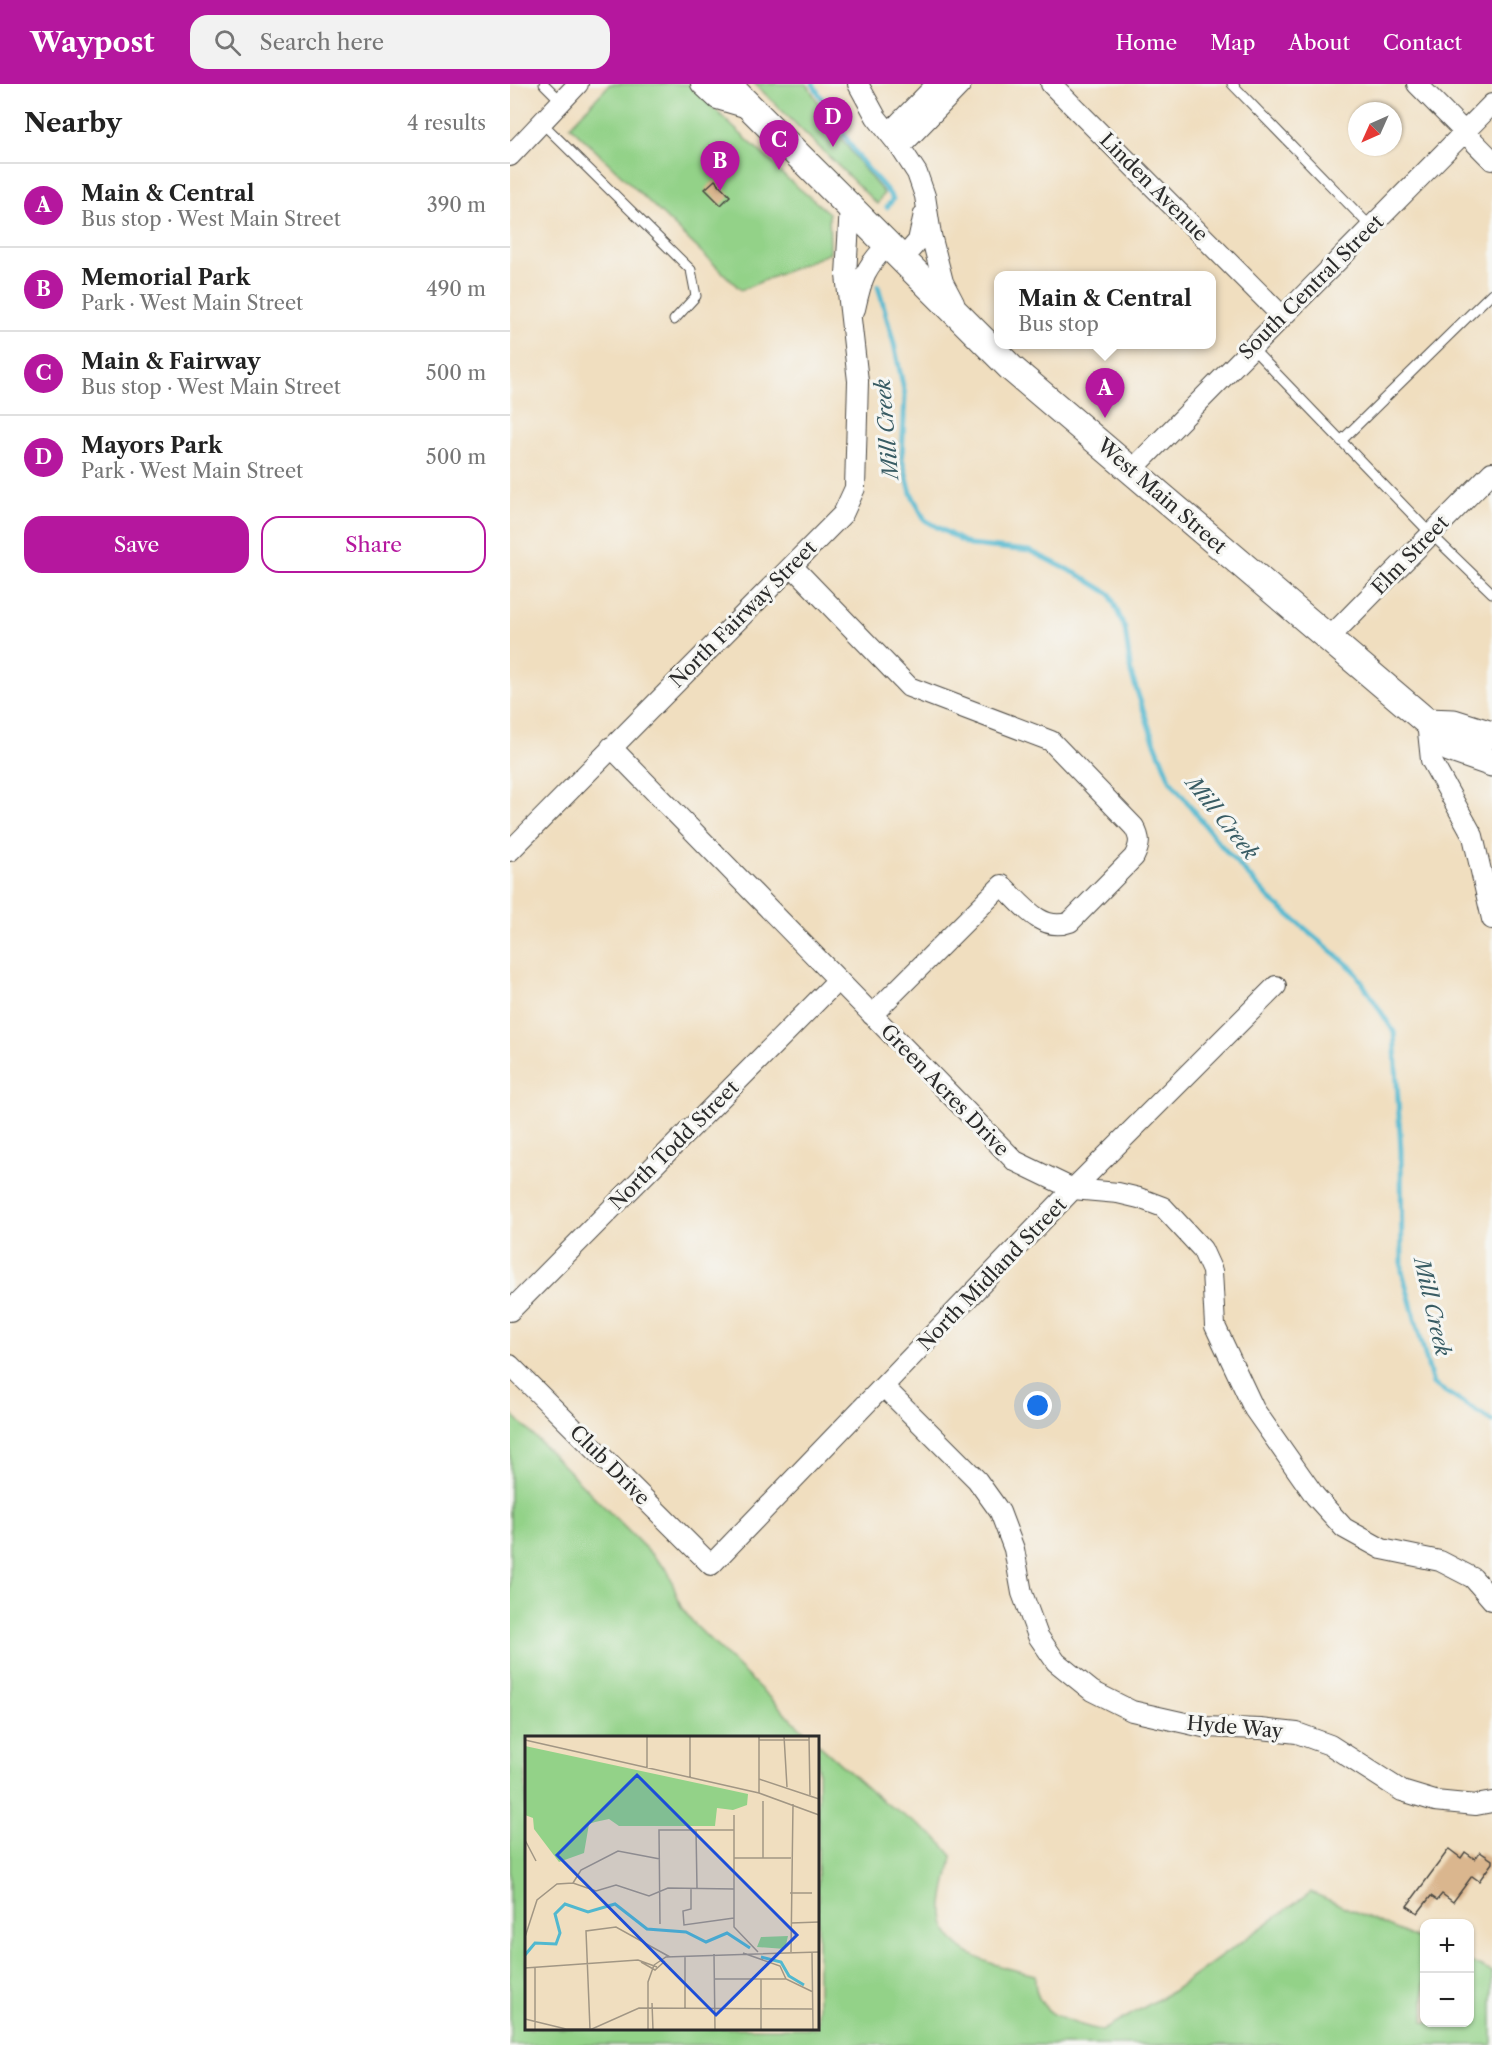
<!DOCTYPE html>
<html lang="en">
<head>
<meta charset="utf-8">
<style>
	body { margin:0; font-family:"Libre Caslon Text",serif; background:#f2f2f2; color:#222 }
	.controls { position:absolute; right:18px; bottom:18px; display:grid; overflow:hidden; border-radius:12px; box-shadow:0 2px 4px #0004 }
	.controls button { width:54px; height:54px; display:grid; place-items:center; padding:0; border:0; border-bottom:2px solid #e0e0e0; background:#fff; color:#222; font:30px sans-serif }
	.compass { position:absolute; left:838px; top:18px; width:54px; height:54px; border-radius:50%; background:#fff; box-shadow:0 2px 4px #0004; rotate:225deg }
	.you { position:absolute; left:528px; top:1322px; width:21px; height:21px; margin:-15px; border:4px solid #fff; border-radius:50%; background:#1a73e8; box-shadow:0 0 0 9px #1a73e833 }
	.badge { display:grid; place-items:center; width:39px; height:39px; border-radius:50%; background:#b5179e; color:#fff; font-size:20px; font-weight:700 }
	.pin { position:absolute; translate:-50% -50px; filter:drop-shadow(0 2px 3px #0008) }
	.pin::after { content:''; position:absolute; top:32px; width:21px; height:18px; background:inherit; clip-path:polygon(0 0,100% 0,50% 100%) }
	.popup { position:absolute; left:484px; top:187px; width:222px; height:78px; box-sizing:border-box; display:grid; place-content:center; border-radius:12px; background:#fff; filter:drop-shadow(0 2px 4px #0005); font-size:20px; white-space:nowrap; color:#767676 }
	.popup b { font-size:22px; color:#222 }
	.popup::after { content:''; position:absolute; left:50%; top:100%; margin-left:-12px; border:12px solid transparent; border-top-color:#fff }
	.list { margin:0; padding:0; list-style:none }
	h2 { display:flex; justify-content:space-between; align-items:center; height:78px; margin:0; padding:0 24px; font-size:26px }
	h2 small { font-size:20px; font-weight:400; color:#767676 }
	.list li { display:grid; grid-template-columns:39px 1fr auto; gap:18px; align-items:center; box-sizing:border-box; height:84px; padding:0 24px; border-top:2px solid #e0e0e0 }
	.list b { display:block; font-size:22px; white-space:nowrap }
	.list p { margin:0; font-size:20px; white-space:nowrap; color:#767676 }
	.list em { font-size:20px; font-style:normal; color:#767676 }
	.actions { display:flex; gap:12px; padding:18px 24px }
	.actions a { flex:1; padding:14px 0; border:2px solid #b5179e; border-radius:18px; text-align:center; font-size:21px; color:#b5179e }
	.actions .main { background:#b5179e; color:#fff }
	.icon { flex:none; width:33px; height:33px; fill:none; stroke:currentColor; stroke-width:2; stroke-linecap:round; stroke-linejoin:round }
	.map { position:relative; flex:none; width:982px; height:1961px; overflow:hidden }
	header { display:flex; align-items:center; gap:36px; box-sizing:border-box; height:84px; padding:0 30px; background:#b5179e; color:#fff }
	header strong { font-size:28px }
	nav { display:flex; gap:33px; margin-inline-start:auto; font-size:21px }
	.search { width:420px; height:54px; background:#f2f2f2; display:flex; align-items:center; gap:15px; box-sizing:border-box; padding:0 21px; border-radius:18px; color:#767676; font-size:22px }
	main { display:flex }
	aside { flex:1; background:#fff }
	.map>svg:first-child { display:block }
</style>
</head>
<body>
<header>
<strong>Waypost</strong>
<div class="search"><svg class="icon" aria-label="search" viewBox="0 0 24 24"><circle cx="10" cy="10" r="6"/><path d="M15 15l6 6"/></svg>Search here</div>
<nav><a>Home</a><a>Map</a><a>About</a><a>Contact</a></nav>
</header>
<main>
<aside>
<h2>Nearby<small>4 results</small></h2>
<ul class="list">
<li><span class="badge">A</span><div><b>Main &amp; Central</b><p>Bus stop · West Main Street</p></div><em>390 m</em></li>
<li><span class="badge">B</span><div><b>Memorial Park</b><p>Park · West Main Street</p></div><em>490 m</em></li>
<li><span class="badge">C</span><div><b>Main &amp; Fairway</b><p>Bus stop · West Main Street</p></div><em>500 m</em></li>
<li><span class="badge">D</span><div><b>Mayors Park</b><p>Park · West Main Street</p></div><em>500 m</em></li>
</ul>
<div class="actions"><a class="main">Save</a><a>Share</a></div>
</aside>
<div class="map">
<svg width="982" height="1961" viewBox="0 0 982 1961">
	<rect width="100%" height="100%" fill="#f6f6f2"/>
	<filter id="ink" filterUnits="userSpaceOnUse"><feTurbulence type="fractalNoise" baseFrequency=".0167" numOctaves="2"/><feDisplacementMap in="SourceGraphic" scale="12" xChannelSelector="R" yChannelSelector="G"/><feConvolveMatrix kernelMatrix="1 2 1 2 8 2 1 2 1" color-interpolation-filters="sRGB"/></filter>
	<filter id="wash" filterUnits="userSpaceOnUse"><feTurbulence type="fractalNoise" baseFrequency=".008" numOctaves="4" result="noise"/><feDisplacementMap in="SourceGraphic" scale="24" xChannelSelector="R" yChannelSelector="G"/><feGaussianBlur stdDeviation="1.35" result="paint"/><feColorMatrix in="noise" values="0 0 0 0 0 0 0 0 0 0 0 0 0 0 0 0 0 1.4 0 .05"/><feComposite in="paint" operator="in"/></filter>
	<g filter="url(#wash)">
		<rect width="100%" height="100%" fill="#f0debf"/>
		<path fill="#93d288" stroke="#5f7e5a" stroke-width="1.5" d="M100,0h79l43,42 46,42 -1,2 52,43 1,40 -89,37 -171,-164z
			M245,0h52c23,39 47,75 77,109l-7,11z
			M0,1328l158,159 13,36 15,19 114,111 -284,1v290h292v-284l63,56 55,37 16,19c-2,17 -8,33 -9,50 -3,51 54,59 92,69 -2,42 34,46 67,56l71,-40 138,-99 113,50v80h46v-60l22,10v73h-982z"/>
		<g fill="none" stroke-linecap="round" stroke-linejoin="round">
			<path stroke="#51b8cf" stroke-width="5" d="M303,0c16,27 32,54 50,79 10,13 21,22 30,36l-6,8
				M368,202l16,58 11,51 -3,63 9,35 14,27 44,25 61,6 51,25 29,18 15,35 6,44 20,60 19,47 48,62 52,57 84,71 40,62 7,119 1,120 31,113 59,37"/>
		</g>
		<g id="blocks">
			<path fill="#dab68e" d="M205,96l15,16 -9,9 -16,-16z
				M939,1765l12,9 4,-6 10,7 5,-7 12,8v3l-13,18 -7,-5 -19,26 -11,-8 -5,6 -6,-4 -13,17 -11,-7z"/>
		</g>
	</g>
	<g filter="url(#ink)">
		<use href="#blocks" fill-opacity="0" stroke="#494641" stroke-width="1.5"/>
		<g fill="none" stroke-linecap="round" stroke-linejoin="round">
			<g stroke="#494641" stroke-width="11">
				<path id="lane" d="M34,0l18,18
					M722,0l139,143
					M32,39l149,147 5,26 -22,24
					M741,263l180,187 61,59
					M831,357l151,-148"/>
			</g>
			<g stroke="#494641" stroke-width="22">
				<path id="street" d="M191,0l16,15 34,10
					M348,0l18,33 24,30 17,26 8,23 6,39 12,47 11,21
					M541,0l231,232
					M907,0l75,76
					M379,49l48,-49
					M390,63l61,-63
					M0,72l68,-72
					M393,174l15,-17 6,-27
					M345,225c7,-32 10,-41 33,-65
					M622,386l360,-366
					M282,482l117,121 142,54 83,86c7,12 6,18 0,30l-64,65c-29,11 -49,-19 -68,-37l-130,130
					M818,555l164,-167
					M917,638l4,38 42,76 19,83
					M101,663l404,414 58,28 45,4 21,5 24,9 39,42 10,22 3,55 39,83 61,87 29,32 38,21 58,12 33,17 19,22
					M0,767l333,-337 12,-26 3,-107 -12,-106 4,-69
					M0,1227l328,-331
					M0,1281l201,200 362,-376 203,-203
					M374,1303l93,93 23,32 14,37 8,44 16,43 18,26 36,29 40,20 71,16 58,2 36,4 33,12 72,46 33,10 41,4 16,-3"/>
			</g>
			<g stroke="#494641" stroke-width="29">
				<path id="secondary" d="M217,0l284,284 416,354 22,26 43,15
					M917,638l27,1 38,12"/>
			</g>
			<use href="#lane" stroke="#fff" stroke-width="9"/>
			<use href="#street" stroke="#fff" stroke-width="20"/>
			<use href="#secondary" stroke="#fff" stroke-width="27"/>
		</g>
	</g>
	<g text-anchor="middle" stroke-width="6" stroke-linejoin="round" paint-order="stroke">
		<g font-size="20" fill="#2b2b2b" stroke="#f6f6f2">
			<text transform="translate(644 103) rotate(45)" y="7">Linden Avenue</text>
			<text transform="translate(801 203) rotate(-45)" y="7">South Central Street</text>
			<text transform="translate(652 412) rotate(41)" y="7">West Main Street</text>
			<text transform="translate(900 471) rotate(-46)" y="7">Elm Street</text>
			<text transform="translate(233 530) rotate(-45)" y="7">North Fairway Street</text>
			<text transform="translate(435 1006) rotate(46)" y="7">Green Acres Drive</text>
			<text transform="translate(164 1061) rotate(-45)" y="7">North Todd Street</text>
			<text transform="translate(482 1190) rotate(-46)" y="7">North Midland Street</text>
			<text transform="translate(100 1381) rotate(45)" y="7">Club Drive</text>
			<text transform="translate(725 1643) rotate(5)" y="7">Hyde Way</text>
		</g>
		<g font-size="21" font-style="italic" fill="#385c64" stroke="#f6f6f2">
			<text transform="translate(377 345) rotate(-95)" y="7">Mill Creek</text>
			<text transform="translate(712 734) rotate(51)" y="7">Mill Creek</text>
			<text transform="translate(922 1223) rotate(77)" y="7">Mill Creek</text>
		</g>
	</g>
	<g transform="translate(15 1652)">
		<rect width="294" height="294" fill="#f0debf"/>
		<path d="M0,10l223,48 -1,11 -14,5 -16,-2 -2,18h-96l-10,-7 -14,3 -6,2 -5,29 -25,9 -25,-33 -1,-11 -8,-3zM263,200l-3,13 -28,-2 4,-10z" fill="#93d288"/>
		<path fill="none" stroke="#51b8cf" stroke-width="3" d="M0,219l10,-12 21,1 4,-11 -5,-19 10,-10 23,8 27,-8 32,25 39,3 20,10 21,-9 23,15M236,221l20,5 8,14 15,9"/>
		<path fill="none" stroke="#a19684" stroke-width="1.5" d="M122,0v32M165,0v41M259,0l3,51M284,0l1,59M0,4l234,53 60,22M234,4h50M234,43l60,20M234,57v-57M238,65v57M209,79v112l24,25M171,94l1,58M0,104l11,21M209,122h57M48,147l8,-13 37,-19 42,8M166,152v21l-8,2 1,14 50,-7M265,157h22M266,187l28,-1M135,188l-1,-94h75M0,201l12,-37 20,-16 16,-1 23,8 20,-6 33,11 19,-8 66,1M266,216l2,-148M287,216l1,78M218,217l37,13 6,13 27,13M189,218l1,76M160,220v52M116,226l14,8 10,-9M129,229l12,-8 153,-5M0,232l113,-8 19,7M10,232v62M190,243h71M236,243v51M127,267l1,27M0,283l41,10h26l47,-21 174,1M65,293l-4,-98 30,-4 54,30M123,294v-48l6,-17"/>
		<path fill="#1d4ed8" fill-opacity="0.15" stroke="#1d4ed8" stroke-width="3" d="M112,39l160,160 -81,80 -159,-160z"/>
		<rect width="294" height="294" fill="none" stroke="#2b2b2b" stroke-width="3"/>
	</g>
</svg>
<div class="controls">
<button>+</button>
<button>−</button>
</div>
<svg class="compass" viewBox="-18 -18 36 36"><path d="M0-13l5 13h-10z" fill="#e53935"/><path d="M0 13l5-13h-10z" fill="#767676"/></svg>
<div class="you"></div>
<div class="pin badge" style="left:595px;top:334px">A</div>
<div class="popup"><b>Main &amp; Central</b>Bus stop</div>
<div class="pin badge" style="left:210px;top:107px">B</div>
<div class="pin badge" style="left:269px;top:86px">C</div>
<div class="pin badge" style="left:323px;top:63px">D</div>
</div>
</main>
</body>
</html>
